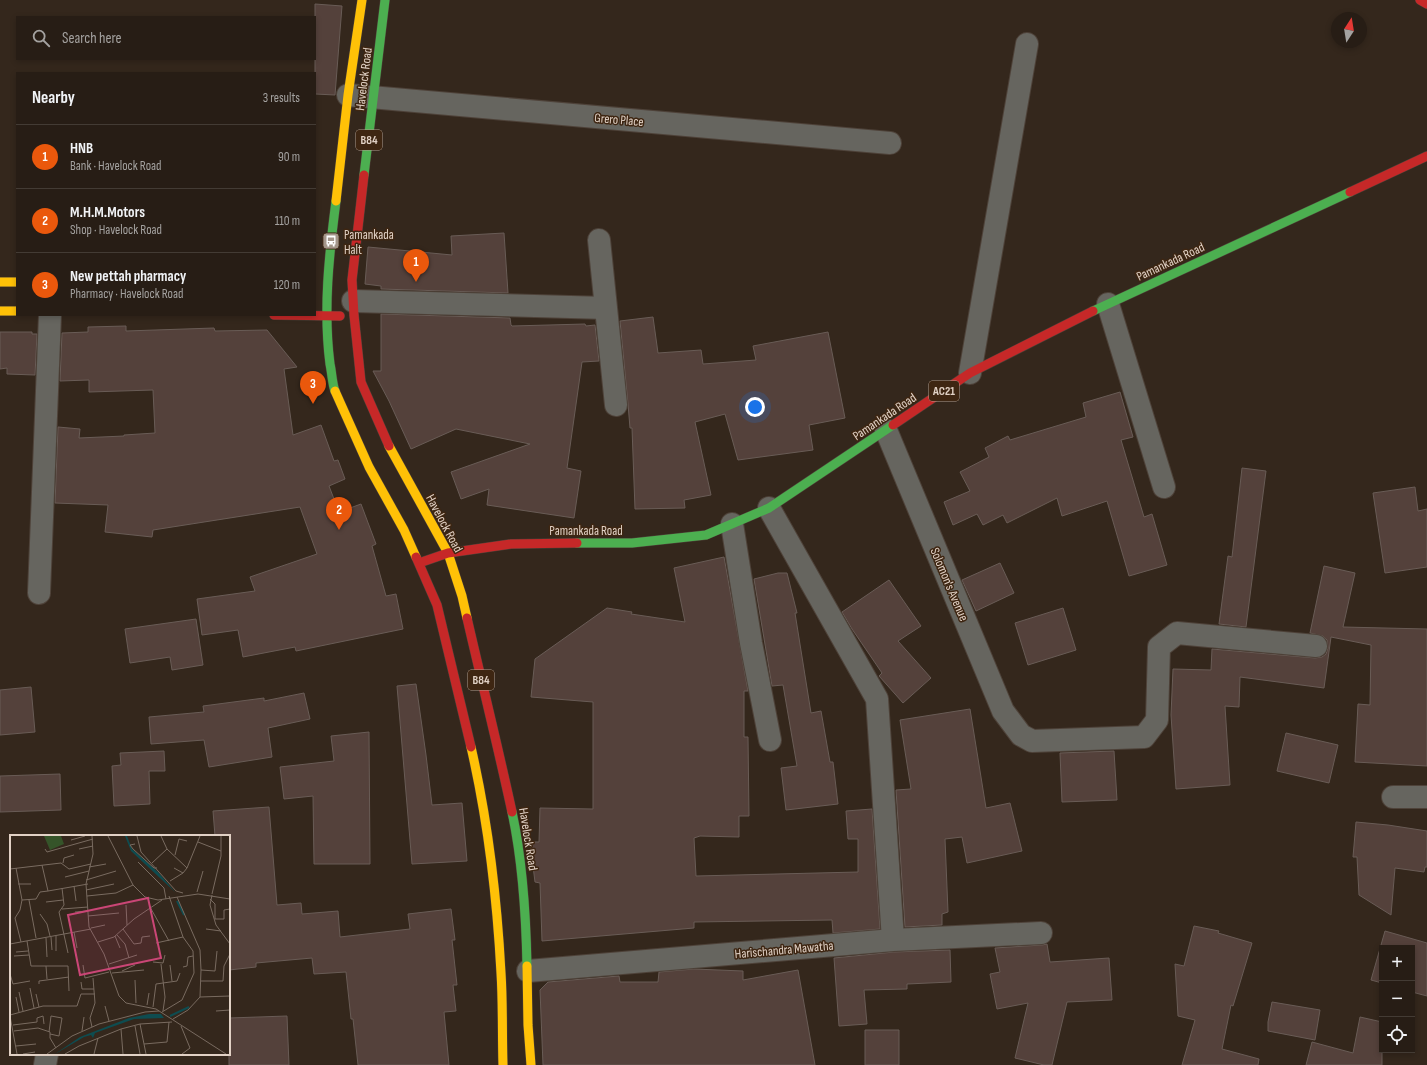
<!DOCTYPE html>
<html lang="en">
<head>
<meta charset="utf-8">
<style>
	body { margin:0; font-family:"Sofia Sans Condensed",sans-serif; background:#2f261e; color:#f1f3f6 }
	.controls { position:absolute; right:12px; bottom:12px; display:grid; overflow:hidden; border-radius:0px; box-shadow:0 2px 6px #0003 }
	.controls button { width:36px; height:36px; display:grid; place-items:center; padding:0; border:0; border-bottom:1px solid #433b34; background:#271d15; color:#f1f3f6; font:20px sans-serif }
	.compass { position:absolute; left:1331px; top:12px; width:36px; height:36px; border-radius:50%; background:#271d15; box-shadow:0 2px 6px #0003; rotate:12deg }
	.you { position:absolute; left:755px; top:407px; width:14px; height:14px; margin:-10px; border:3px solid #fff; border-radius:50%; background:#1a73e8; box-shadow:0 0 0 6px #1a73e833 }
	.badge { display:grid; place-items:center; width:26px; height:26px; border-radius:50%; background:#ea580c; color:#fff; font-size:13px; font-weight:700 }
	.pin { position:absolute; translate:-50% -33px; filter:drop-shadow(0 1px 2px #0008) }
	.pin::after { content:''; position:absolute; top:21px; width:14px; height:12px; background:inherit; clip-path:polygon(0 0,100% 0,50% 100%) }
	.list { margin:0; padding:0; list-style:none }
	h2 { display:flex; justify-content:space-between; align-items:center; height:52px; margin:0; padding:0 16px; font-size:17px }
	h2 small { font-size:13px; font-weight:400; color:#a4a2a0 }
	.list li { display:grid; grid-template-columns:26px 1fr auto; gap:12px; align-items:center; box-sizing:border-box; height:64px; padding:0 16px; border-top:1px solid #433b34 }
	.list b { display:block; font-size:15px; white-space:nowrap }
	.list p { margin:0; font-size:13px; white-space:nowrap; color:#a4a2a0 }
	.list em { font-size:13px; font-style:normal; color:#a4a2a0 }
	.icon { flex:none; width:22px; height:22px; fill:none; stroke:currentColor; stroke-width:2; stroke-linecap:round; stroke-linejoin:round }
	.map { position:relative; flex:none; width:1427px; height:1065px; overflow:hidden }
	.search { position:absolute; background:#271d15; box-shadow:0 2px 6px #0003; left:16px; top:16px; width:300px; height:44px; display:flex; align-items:center; gap:10px; box-sizing:border-box; padding:0 14px; border-radius:0px; color:#a4a2a0; font-size:15px }
	.panel { position:absolute; background:#271d15; box-shadow:0 2px 6px #0003; left:16px; top:72px; width:300px; height:244px; border-radius:0px }
	.map>svg:first-child { display:block }
</style>
</head>
<body>
<div class="map">
<svg width="1427" height="1065" viewBox="0 0 1427 1065">
	<rect width="100%" height="100%" fill="#34271c"/>
	<path fill="#54413b" stroke="#695c56" d="M315,4l27,2 -7,89 -20,-1z
		M504,233l4,60 -127,-4v-3l-16,-2 3,-37 84,8 -1,-19z
		M381,314l129,4 1,7 1,1 73,-2 1,2 9,-1 4,36 -17,1 -15,106 14,3 -7,47 -87,-13 2,-16 -28,10 -10,-27 79,-28 -74,-15 -45,20 -22,-48 -16,-30h8z
		M653,317l5,36 43,-3 2,14 53,-4 -3,-14 75,-14 17,86 -36,7 4,25 -75,10 -13,-46 -30,8 16,73 -27,5 1,8 -50,1 -3,-81h-2l-2,-24 -8,-83z
		M126,326v5l88,-3 1,3 52,-1 30,37 -13,2 9,66 28,-10 13,36 4,-1 7,19 -16,7 10,26 22,-8 15,40 -4,2 14,50 10,-2 7,35 -107,22 -1,-4 -52,10 -5,-27 -36,5 -5,-36 58,-8 -5,-14 67,-23 -17,-47 -147,23 -1,7 -47,-5 3,-27 -53,-2 3,-76 22,2 -1,9 45,-2v-1l31,-2 -2,-43 -64,2v-12l-29,1 2,-48 26,-1v-5z
		M0,332h32v2h5l-2,41 -28,-1v-6l-7,1z
		M1120,392l13,45 -12,3 23,77 8,-3 15,51 -38,11 -22,-75 -45,15 -5,-18 -50,25 -4,-8 -20,10 -6,-11 -24,11 -9,-23 26,-11 -10,-19 29,-15 -4,-9 23,-12 2,4 76,-23 -3,-14z
		M1242,468l24,3 -20,156 -27,-3 9,-68 4,1z
		M1415,487l3,24 9,-2v58l-42,6 -12,-80z
		M724,557l24,134h-4v46h4l1,79h-10v21l-39,-1 -6,2 2,38 162,-4v-33h-10l-2,-28 26,-2 8,120 -47,4 -1,-13 -138,2v6l-152,13 -2,-58 -5,-1 -4,-32v-8h8l1,-34 53,1v-107l-62,-5 4,-38 72,-51 25,4 -1,2 54,8 -11,-54z
		M1000,563l14,30 -38,18 -14,-31z
		M1324,566l31,7 -12,54 84,2v137l-72,-4 3,-58 12,1 1,-60 -40,-8 -7,51 -84,-11 -1,30 -14,-1 5,79 -54,4 -5,-74 2,-46 38,1 1,-21 103,9 7,-1 4,-3 2,-6 -1,-8 -4,-4 -13,-3z
		M778,573h9l10,40h-2l16,100 10,-2 9,51h3l5,42 -52,6 -5,-42 16,-2 -14,-81 -11,1 -18,-107z
		M889,580l32,46 -23,15 33,37 -28,25 -24,-27 3,-3 -30,-44 -10,-17z
		M1063,608l13,42 -48,15 -13,-42z
		M196,619l7,46 -31,5 -2,-13 -40,6 -5,-34z
		M416,684l10,71 6,50 30,-2 5,58 -55,3 -15,-178z
		M31,687l4,45 -35,3v-45z
		M304,693l6,26 -42,9 4,29 -63,10 -5,-27 -53,4 -2,-27 55,-5 -1,-6 61,-8v3z
		M970,709l16,99 24,-5 12,48 -55,12 -5,-26 -17,2 3,73 -6,2v11l-37,2 -9,-137 15,-1 -11,-69z
		M369,732l1,132h-56l-1,-68 -29,3 -4,-32 54,-6 -3,-25z
		M1286,733l52,12 -9,38 -52,-12z
		M164,751l1,20h-16l1,33 -36,2 -2,-40 9,-1 -1,-12z
		M1114,751l3,49 -55,2 -2,-49z
		M60,774l1,36 -61,2v-36z
		M269,807l8,98 24,-2 1,11 36,-3 2,26 70,-8 -2,-15 43,-5 4,31h-3l5,45h-4l3,26 -12,1 5,53h-91l-5,-46h-2l-5,-47 -32,2 -2,-16 -56,5v4l-27,3v-134h-14l-2,-25z
		M1356,822l32,3 39,6v36h-2l-1,5 -29,-4 -4,47 -32,-20 -2,-38h-4z
		M1194,926l25,5 -1,2 34,10 -19,63 -2,-1 -9,44 37,10 -1,6h-76l13,-45 -17,-4 -3,-52 9,2z
		M1385,931l42,12v53l-15,-4v-44h-30v35l-11,-3z
		M1047,944l3,18 59,-4 3,42 -45,2 -15,63h-8l-29,-7 13,-55 -31,6 -7,-35 10,-2 -5,-24 47,-3z
		M950,950l1,32 -44,2v5l-43,1 3,34 -28,2 -5,-68 60,-6z
		M694,969l49,2v9l55,-10 17,95h-272l-3,-75 8,-8 71,-6 1,6h38l1,-10z
		M1272,1002l48,8 -5,30 -47,-9v-9z
		M287,1016l2,49h-60v-47z
		M1360,1017l22,5v43h-76l6,-23 41,11z
		M865,1030h34v35h-34z"/>
	<g fill="none" stroke-linecap="round" stroke-linejoin="round">
		<g stroke="#4e4239" stroke-width="24">
			<path id="street" d="M348,95l542,48
				M599,240l17,165
				M353,301l253,7
				M1108,304l56,183
				M970,373l57,-329
				M886,430l117,281 18,24 11,6 112,-4 13,-17 2,-73 18,-14 139,13
				M769,508l108,191 16,241
				M732,524l19,119 19,97
				M39,593l11,-278
				M1393,797h34
				M528,971l365,-31 148,-7
				M45,1065l2,-11"/>
		</g>
		<g stroke="#4e4239" stroke-width="10">
			<path id="fast" d="M364,175l21,-175
				M1093,311l257,-119
				M335,391c-3,-8 -3,-18 -5,-27 -7,-54 -1,-109 6,-163
				M577,543h55l74,-8 63,-27 124,-83
				M512,812c11,51 14,103 15,154"/>
		</g>
		<g stroke="#4e4239" stroke-width="10">
			<path id="slow" d="M336,201l12,-106 14,-95
				M0,282h17
				M0,311h17
				M335,391l34,76 35,63 12,27
				M389,446l59,107 14,43 5,22
				M471,747c17,74 26,151 30,226 2,31 1,62 2,92
				M527,966l1,59 3,40"/>
		</g>
		<g stroke="#4e4239" stroke-width="10">
			<path id="jam" d="M1420,0l7,4
				M364,175l-12,105 2,35 7,67 28,64
				M1350,192l77,-36
				M274,315l66,1
				M893,425l77,-52 123,-62
				M416,557l21,48 34,142
				M419,563l29,-10 63,-9 66,-1
				M467,618c15,65 31,129 45,194"/>
		</g>
		<use href="#street" stroke="#66655f" stroke-width="22"/>
		<use href="#fast" stroke="#4caf50" stroke-width="9"/>
		<use href="#slow" stroke="#ffc107" stroke-width="9"/>
		<use href="#jam" stroke="#c62828" stroke-width="9"/>
	</g>
	<defs>
		<g id="bus-square" transform="scale(0.9)"><rect x="-9" y="-9" width="18" height="18" rx="4" fill="#a4968a" stroke="#3e2612"/><path d="M-5-6H5V4H4V6H2V4H-2V6H-4V4H-5ZM-3.5-4V0h7V-4ZM-3.5 1.2v1.5H-2V1.2ZM2 1.2v1.5H3.5V1.2Z" fill="#fff"/></g>
	</defs>
	<g fill-rule="evenodd">
		<use href="#bus-square" x="331" y="241"/>
	</g>
	<g text-anchor="middle" stroke-width="3" stroke-linejoin="round" paint-order="stroke">
		<g fill="#3e2612" stroke="#b09e8f" stroke-width="1">
			<rect x="356" y="130" width="26" height="20" rx="3"/>
			<rect x="929" y="381" width="30" height="20" rx="3"/>
			<rect x="468" y="670" width="26" height="20" rx="3"/>
		</g>
		<g font-size="12" font-weight="bold" fill="#e1d1c5">
			<text x="369" y="144">B84</text>
			<text x="944" y="395">AC21</text>
			<text x="481" y="684">B84</text>
		</g>
		<g font-size="13" fill="#e1d1c5" stroke="#3e2612">
			<text transform="translate(363 79) rotate(-83)" y="5">Havelock Road</text>
			<text transform="translate(619 119) rotate(5)" y="5">Grero Place</text>
			<text transform="translate(1170 261) rotate(-25)" y="5">Pamankada Road</text>
			<text transform="translate(884 416) rotate(-34)" y="5">Pamankada Road</text>
			<text transform="translate(445 523) rotate(62)" y="5">Havelock Road</text>
			<text x="586" y="535">Pamankada Road</text>
			<text transform="translate(950 584) rotate(67)" y="5">Solomon's Avenue</text>
			<text transform="translate(529 839) rotate(81)" y="5">Havelock Road</text>
			<text transform="translate(784 949) rotate(-5)" y="5">Harischandra Mawatha</text>
		</g>
		<g font-size="13" fill="#e1d1c5" stroke="#3e2612" text-anchor="start">
			<text x="344" y="239">Pamankada<tspan x="344" dy="15">Halt</tspan></text>
		</g>
	</g>
	<g transform="translate(10 835)">
		<rect width="220" height="220" fill="#34271c"/>
		<path d="M34,1h17l3,8 -14,6z" fill="#355429"/>
		<path d="M115,1h2l5,13 26,23 17,20 -44,-41zM139,179h12l3,4 -30,1 -39,14 -2,5 -2,-3 -7,2 -29,17 25,-17 49,-19z" fill="#0e4c50"/>
		<path fill="none" stroke="#0e4c50" stroke-width="2" d="M167,66l7,14M160,181l19,-9"/>
		<path fill="none" stroke="#796b60" stroke-width="1" d="M82,1l1,18 -7,30 3,43 15,27 15,42 7,7 30,6 70,45M98,1l25,49 12,12 13,3 40,-6 32,5M127,1l4,16 35,39 7,2M151,1l6,13 20,19 -4,5M61,5l14,-4M188,7l23,9M125,9l-5,1 3,4 21,19h3M35,14l2,3 46,-13M69,14l14,-3M165,20l4,-16 8,2M128,27l26,26 2,11M53,28l1,-5 10,-3M142,28l15,-14M32,30l6,26 40,-7M79,32l17,-3M6,33l6,32 -2,10 -5,8 6,24M177,33l13,-32M0,34l51,-6 8,6 22,-5M55,42l24,-6M76,45l30,-9M160,46l13,-8 -9,-5M8,49h13M64,51l2,15M52,53l2,17 -5,7 9,41M76,55l28,-6M187,57l6,-21M202,59l9,-38v-20M202,60l-2,10 6,20 14,19M77,61l29,-3 17,-8M200,64l5,5v15M12,65l14,-1 4,-7 8,-1M19,65l7,38M36,67l17,-2M116,70l1,20M140,72l19,34M52,74l26,-2M65,77l13,-1M30,79l7,10 3,12M78,81l31,-3M205,84h9v-9l6,-1M81,93l14,-3M113,94l11,15 7,-1 1,-6 8,-1M196,94l15,2M64,97l3,16M107,100l8,9 4,14M105,101l5,12M41,102l1,13M36,103l1,19M17,106l4,25h37l1,25M88,107l16,-5 20,-18 28,-19M146,108l27,-6M0,109l81,-15M46,116v-15M6,117l12,-1M4,121l15,-1M143,127l10,1 2,-8M99,129l28,-9M151,129l4,33 -2,14M73,130l2,13 24,-6M160,130l2,16M36,131l1,13M173,132l4,-1 1,-9 5,-1M191,135l14,1 2,-20M112,136l13,-6M102,138l32,-3M0,139l3,10 17,-3M125,145l1,23M191,146h22l1,-15 6,-12M71,147l1,7h12M29,149v-3l30,-4M20,153l4,20M9,157l4,19M26,159l3,13M6,162l3,15M190,162l30,-1M137,170l2,-12M95,171l4,15M143,172l3,-23 21,-3 3,-8M206,176l14,-1M152,177l20,-12 12,-27 -1,-22 -10,-14 -14,-41M0,180l33,-9h34l4,-12h14M0,181l7,38M163,184l15,-9 12,-13 1,-27 -1,-20 -23,-53M130,189l6,30M3,190l24,-3v-4l6,-2 1,8M125,191l5,28M171,191l9,22 -8,6M82,192l-2,-9 5,-15 -2,-25M111,194l2,25M4,196l24,-3 12,4v6l6,10M72,196l2,-14M39,197l2,-16 11,2 -3,18 -9,-2M134,209l23,-2 2,-20M6,211l20,-2M13,219l12,-2M37,219l25,-18 27,-12 46,-12 14,-1M55,219l14,-8 42,-17 19,-5 32,-2M84,219l4,-16"/>
		<path fill="#ca4676" fill-opacity="0.15" stroke="#ca4676" stroke-width="2" d="M138,63l13,60 -81,17 -12,-60z"/>
		<rect width="220" height="220" fill="none" stroke="#e1d1c5" stroke-width="2"/>
	</g>
</svg>
<div class="controls">
<button>+</button>
<button>−</button>
<button><svg class="icon" aria-label="locate" viewBox="0 0 24 24"><circle cx="12" cy="12" r="6"/><path d="M12 2v4M12 18v4M2 12h4M18 12h4"/></svg></button>
</div>
<svg class="compass" viewBox="-18 -18 36 36"><path d="M0-13l5 13h-10z" fill="#e53935"/><path d="M0 13l5-13h-10z" fill="#a4a2a0"/></svg>
<div class="you"></div>
<div class="pin badge" style="left:416px;top:282px">1</div>
<div class="pin badge" style="left:339px;top:530px">2</div>
<div class="pin badge" style="left:313px;top:404px">3</div>
<div class="search"><svg class="icon" aria-label="search" viewBox="0 0 24 24"><circle cx="10" cy="10" r="6"/><path d="M15 15l6 6"/></svg>Search here</div>
<section class="panel">
<h2>Nearby<small>3 results</small></h2>
<ul class="list">
<li><span class="badge">1</span><div><b>HNB</b><p>Bank · Havelock Road</p></div><em>90 m</em></li>
<li><span class="badge">2</span><div><b>M.H.M.Motors</b><p>Shop · Havelock Road</p></div><em>110 m</em></li>
<li><span class="badge">3</span><div><b>New pettah pharmacy</b><p>Pharmacy · Havelock Road</p></div><em>120 m</em></li>
</ul>
</section>
</div>
</body>
</html>
